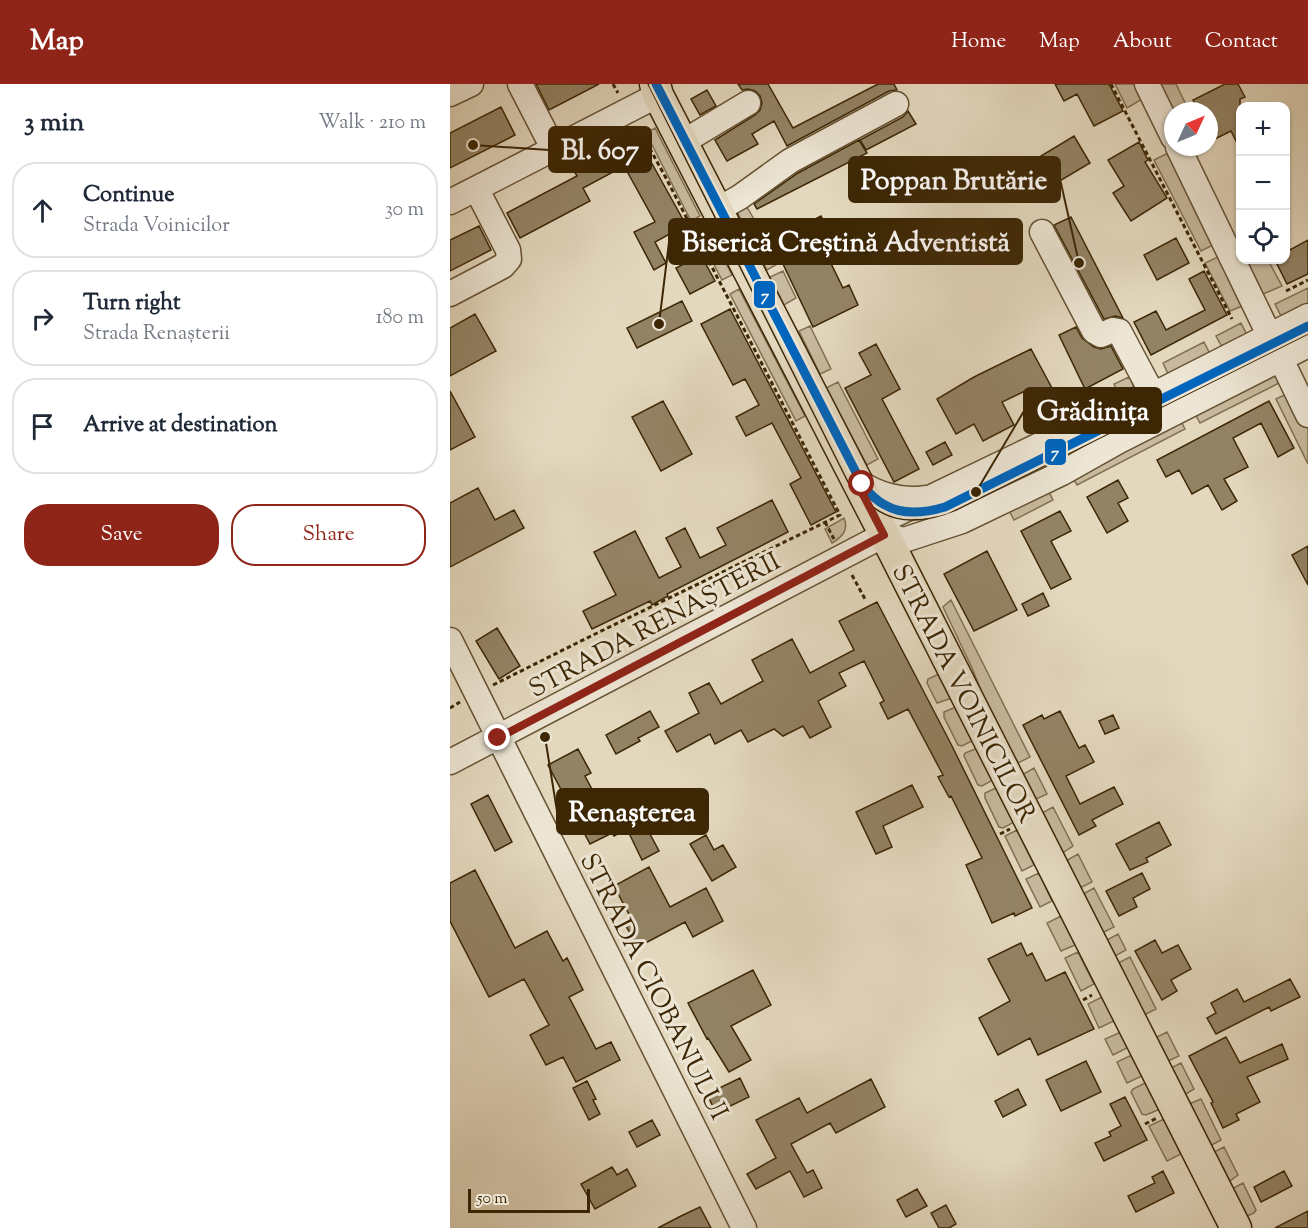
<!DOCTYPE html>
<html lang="en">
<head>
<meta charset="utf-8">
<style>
	body { margin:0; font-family:"Sorts Mill Goudy",serif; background:#f2f2f3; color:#1f2937 }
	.controls { position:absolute; right:18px; top:18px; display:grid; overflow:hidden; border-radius:12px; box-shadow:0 2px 4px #0004 }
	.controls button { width:54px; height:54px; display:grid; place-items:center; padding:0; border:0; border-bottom:2px solid #e0e1e3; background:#fff; color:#1f2937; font:30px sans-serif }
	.compass { position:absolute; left:714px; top:18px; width:54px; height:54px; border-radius:50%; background:#fff; box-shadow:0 2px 4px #0004; rotate:46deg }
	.scale { position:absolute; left:18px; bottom:15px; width:122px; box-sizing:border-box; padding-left:6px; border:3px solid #3c2604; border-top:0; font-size:16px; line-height:21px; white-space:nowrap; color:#3c2604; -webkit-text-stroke:4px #ede6d5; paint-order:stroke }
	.stop { position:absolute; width:18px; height:18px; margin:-14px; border:4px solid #8f2418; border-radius:50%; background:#fff }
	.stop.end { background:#8f2418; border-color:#fff; box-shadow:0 2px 6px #0008 }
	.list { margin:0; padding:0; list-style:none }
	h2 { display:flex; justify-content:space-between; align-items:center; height:78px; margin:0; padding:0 24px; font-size:26px }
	h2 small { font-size:20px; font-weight:400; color:#747a83 }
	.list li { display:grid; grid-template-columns:39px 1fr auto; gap:18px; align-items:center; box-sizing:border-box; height:96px; margin:0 12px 12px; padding:0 12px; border:2px solid #e0e1e3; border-radius:24px }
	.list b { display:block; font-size:22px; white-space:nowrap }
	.list p { margin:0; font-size:20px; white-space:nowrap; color:#747a83 }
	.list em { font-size:20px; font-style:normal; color:#747a83 }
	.actions { display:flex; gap:12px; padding:18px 24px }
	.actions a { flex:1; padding:14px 0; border:2px solid #8f2418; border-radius:24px; text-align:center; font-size:21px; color:#8f2418 }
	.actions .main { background:#8f2418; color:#fff }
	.icon { flex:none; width:33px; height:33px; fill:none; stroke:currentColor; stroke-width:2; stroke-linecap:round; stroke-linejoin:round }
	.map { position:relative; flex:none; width:858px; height:1144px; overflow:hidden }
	header { display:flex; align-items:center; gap:36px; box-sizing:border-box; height:84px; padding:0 30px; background:#8f2418; color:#fff }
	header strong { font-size:28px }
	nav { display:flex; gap:33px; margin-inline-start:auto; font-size:21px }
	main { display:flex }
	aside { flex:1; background:#fff }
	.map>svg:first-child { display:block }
</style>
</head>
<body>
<header>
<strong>Map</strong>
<nav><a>Home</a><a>Map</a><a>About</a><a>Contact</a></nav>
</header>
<main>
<aside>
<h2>3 min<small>Walk · 210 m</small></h2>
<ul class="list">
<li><svg class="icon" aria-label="ahead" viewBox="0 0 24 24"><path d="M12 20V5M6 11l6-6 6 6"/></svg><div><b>Continue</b><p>Strada Voinicilor</p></div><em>30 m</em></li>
<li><svg class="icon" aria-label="right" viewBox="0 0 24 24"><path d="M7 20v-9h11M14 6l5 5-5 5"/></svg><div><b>Turn right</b><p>Strada Renașterii</p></div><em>180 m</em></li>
<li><svg class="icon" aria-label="arrive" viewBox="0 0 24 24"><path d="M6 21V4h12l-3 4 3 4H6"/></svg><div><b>Arrive at destination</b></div></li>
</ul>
<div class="actions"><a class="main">Save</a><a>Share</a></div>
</aside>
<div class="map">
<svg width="858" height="1144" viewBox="0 0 858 1144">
	<rect width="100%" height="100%" fill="#e3d8be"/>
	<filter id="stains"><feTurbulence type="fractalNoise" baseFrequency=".00333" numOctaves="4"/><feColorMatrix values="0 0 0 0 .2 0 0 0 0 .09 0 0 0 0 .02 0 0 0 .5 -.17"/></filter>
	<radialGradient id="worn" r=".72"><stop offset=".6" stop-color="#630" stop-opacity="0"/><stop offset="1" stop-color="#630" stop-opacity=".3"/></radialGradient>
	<path fill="#c7ba9e" stroke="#827051" stroke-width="1.5" d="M665,0h22l7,14 -17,10z
		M708,0h18l13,27h-16z
		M205,44l45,88 -9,5 -45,-88z
		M720,68l47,91 -16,8 -47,-91z
		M293,116l36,63 -12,7 -33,-64z
		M267,162l15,29 -10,5 -15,-29z
		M772,171l25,49 -17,7 -25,-48z
		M794,176h24l14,26 -21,9z
		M333,187l13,27 -12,7 -14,-28z
		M858,204v17l-26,13 -7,-14z
		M289,205l66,127 -9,5 -66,-127z
		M791,239l6,12 -25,12 -6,-11z
		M360,242l21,43 -11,5 -21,-43z
		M754,258l6,12 -41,22 -6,-13z
		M827,285l8,11 -85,43 -6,-11z
		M679,293l4,8v6l-12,8 -7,-15z
		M388,298l40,77 -11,6 -41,-77z
		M840,308l18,35v37l-32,-65z
		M730,335l5,10 -108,56 -7,-12z
		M596,402l7,14 -39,20 -7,-13z
		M394,434c5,12 -2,19 -12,25l-7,-14z
		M501,516l79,157 -14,7 -6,-2 -38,-94 -29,-61z
		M491,589l11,25 -15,5 -10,-20 1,-4z
		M508,622l16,34 -12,6 -4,-1 -14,-28v-5z
		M528,664l15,32 -11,6 -4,-1 -14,-29 1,-3z
		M584,684l13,26 -15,7 -12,-25z
		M548,703l18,34 -13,7 -4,-1 -14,-29v-5z
		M603,723l20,39 -9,6 -2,-1 -20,-38z
		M567,746l17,35 -12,6 -17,-35z
		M628,770l14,28 -10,5 -3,-1 -12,-24 2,-3z
		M589,789l13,28 -12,6 -14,-28z
		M644,804l20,39 -12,6 -19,-39z
		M611,832l14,29 -14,6 -14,-28z
		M668,850l8,16 -11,6 -8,-16z
		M628,868l16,32 -13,7 -16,-33z
		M680,873l26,52 -12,6 -26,-52z
		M654,912l12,24 -17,8 -11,-24z
		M671,948l8,15 -16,8 -8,-16z
		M717,948l12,24 -13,6 -11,-24z
		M686,969l10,21 -19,9 -10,-21z
		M731,979l13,26 -11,7 -16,-26z
		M697,998l13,27 -14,6 -4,-1 -11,-22 2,-3z
		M751,1015l20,41 -11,6 -21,-42z
		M714,1035l17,35 -14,7 -18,-35z
		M774,1063l14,28 -11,8 -17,-29z
		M793,1099l13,27 -2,3 -9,4 -17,-26z"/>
	<path fill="#938365" stroke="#3c2604" stroke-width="1.5" d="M86,0h63l-50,26z
		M288,0h30l25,44 85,-44h16l3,6 -8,1 -102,55 -13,-25 -22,13 6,10 -31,17 -12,-21 40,-25 5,-5 2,-7 -2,-7 -5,-5 -7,-2 -6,1z
		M605,0h54l14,27 -29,15 -17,-32 -13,7z
		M775,0h13l7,13 -5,2v50l-9,-18 -18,9 -4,-8v-21h-10l-6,-11z
		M257,6l9,16 -16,9 -9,-16z
		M51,23l14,28 -65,33v-35z
		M458,27l8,13 -50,26 -6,-10 43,-23z
		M185,49l51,92 -31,17 11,21 -12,7 -20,-38 21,-10 -31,-56 -41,22 7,13 -70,37 -13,-25 70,-37 -7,-12 41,-22 2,3z
		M624,52l16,27 -32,19 -17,-26z
		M409,56l8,13 -110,56 -3,-5 44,-31z
		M689,58l9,18 -3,2 22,36 -36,23 -18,-28 11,-7 -16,-26z
		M371,132l10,19 -11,6 23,47 6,-3 9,20 -45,22 -41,-86z
		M621,133l52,101 -8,-2 -11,3 -50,-94z
		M29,142l12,24 -41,21v-31z
		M726,154l13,25 -32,17 -13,-25z
		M858,156v34l-21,10 -12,-24h11v-8z
		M251,171l14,26 -25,13 -14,-26z
		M754,187l23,44 -76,40 -17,-33 22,-11 10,19 39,-20 -16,-31z
		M232,217l10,20 -55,27 -10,-20z
		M280,225l106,203 -25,13 -21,-41 11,-6 -29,-55 -26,13 -10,-19 23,-12 -14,-26 -12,6 -32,-61z
		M25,230l21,37 -46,25v-48z
		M626,243l6,11 12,9 7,2 10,-3 12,23 -38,20 -26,-54z
		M426,260l24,45 -18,10 37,70 -25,13 -49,-94 26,-13 -12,-22z
		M581,265l29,54 -23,12 -12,-24 -23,11 12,23 -31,16 -9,-17 -18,10 -19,-35 37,-22z
		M0,307l25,46 -25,13z
		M213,317l29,53 -31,17 -29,-54z
		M819,317l25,47 -16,9 -17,-34 -28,15 15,29 -24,12 13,22 -15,9 -14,-25 -16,9 -13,-24 -13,7 -9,-17z
		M495,358l7,13 -19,10 -7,-13z
		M668,396l10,18 -10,5 10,18 -21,12 -20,-36z
		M28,404l17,32 19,-10 10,18 -74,39v-64z
		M322,416l16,32 -121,62 1,2 -16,9 -2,-4 -58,28 -9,-18 33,-16 -22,-43 41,-21 24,47 22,-11 -15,-29 19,-10 15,30 26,-13 -9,-17z
		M610,427l11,20 -20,10 20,38 -20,10 -30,-58z
		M858,462v39l-16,-30z
		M537,467l30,59 -43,21 -30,-57z
		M593,509l6,13 -21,10 -6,-12z
		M427,518l74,142 81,164 -17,8 -1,-3 -22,10 -26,-58 16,-7 -31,-62 -2,1 -11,-20 5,-2 -35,-66 -20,10 -8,-16 4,-2 -20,-40 -25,12 7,13 -28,15 13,26 -21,11 -7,-12 -20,10 -9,-7 -26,13 -7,-12 -26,14 -5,-10 -33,18 -12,-21 34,-18 -10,-20 20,-10 12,21 42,-23 -11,-21 40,-21 18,34 44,-23 -15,-29z
		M47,544l23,38 -21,13 -23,-38z
		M200,627l9,16 -21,11 2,3 -24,13 -10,-19z
		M610,627l19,37 6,-3 9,17 -28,14 14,28 34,-17 9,17 -31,16 4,6 -17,9 -56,-110 19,-10 2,4z
		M663,631l6,13 -14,6 -6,-13z
		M128,665l13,24 -6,3 20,38 32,-17 11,21 -5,3 16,30 -17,9 -15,-31 -13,7 -2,-3 -22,11 -42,-79z
		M462,701l11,22 -40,19 9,21 -16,7 -20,-42z
		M38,711l24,47 -17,9 -24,-47z
		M709,738l12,23 -25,13 2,4 -18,8 -14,-26z
		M256,751l8,15 9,-5 13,22 -24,14 -22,-37z
		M199,783l21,40 36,-19 17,33 -30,16 -8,-15 -47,25 -12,-21 7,-4 -19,-36z
		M25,786l40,78 32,-17 16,30 4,-3 16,32 -14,7 27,52 15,-7 9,18 -44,22 -13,-25 -17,8 -16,-30 19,-10 -25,-46 -35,18 -39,-76v-38z
		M692,789l8,16 -17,9 4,9 -18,9 -13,-25z
		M705,856l7,13 16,-8 13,24 -20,11 6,11 -15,9 -27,-49z
		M571,859l6,13 5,-3 14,28 19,-9 29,57 -56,26 -8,-17 -32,17 -19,-37 31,-17 -22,-42z
		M303,886l18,35 -40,21 20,34 -22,12 -21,-34 -1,1 -19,-36z
		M840,895l10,18 -29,14 -2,-4 -53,27 -9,-16 9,-5 -5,-10 26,-14 7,13z
		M776,953l14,26 42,-19 6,15 -41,18 13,25 -24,12 3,6 -16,8 -12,-25 2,-1 -24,-46z
		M636,977l15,31 -40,19 -15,-31z
		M290,994l9,19 -33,16 -9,-19z
		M421,995l14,28 -49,26 -6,-10 -39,21 16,29 6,-3 9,18 -18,9 -14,-26 -34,18 -9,-15 29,-16 -20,-38 43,-22 8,15z
		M137,997l9,18 -3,1 7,14 -11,6 -16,-32z
		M568,1005l8,16 -23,12 -8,-16z
		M675,1013l22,43 -43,21 -9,-18 16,-7 -2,-4 12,-6 -11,-22z
		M202,1036l8,15 -23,12 -8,-15z
		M162,1083l5,8 10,-6 9,17 -41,23 -14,-25z
		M713,1087l11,22 -38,19 -8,-16 27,-13 -3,-6z
		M834,1087l8,15 -31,16 -7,-15z
		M467,1105l10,17 -21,11 -9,-17z
		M496,1121l10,19 -7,4h-10l-8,-15z
		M250,1123l11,21h-53l23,-12z
		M858,1127v17h-33z"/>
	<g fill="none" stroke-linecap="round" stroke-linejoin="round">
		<g stroke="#665232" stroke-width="27">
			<path id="minor" d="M70,0l34,66
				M697,0l26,53
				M0,10l21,-10
				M233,58l65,-39
				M728,63l130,268
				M0,118l208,-107
				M267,126l23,-13 50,-36 106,-57
				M592,148l52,99 7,4 12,-5 6,1 41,77
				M0,210l53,-28 6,-7 -1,-9 -31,-60
				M406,397c22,13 43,21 69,17
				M434,451l6,-18 162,-78 83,-35 173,-88
				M0,556l294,588
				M0,678l434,-227 20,5 58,-19 100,-48 57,-32 189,-96"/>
		</g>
		<g stroke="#3c2604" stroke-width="33">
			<path id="major" d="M205,0l3,11 234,454 344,679"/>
		</g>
		<path stroke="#3c2604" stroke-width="3" stroke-dasharray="4.5 3" stroke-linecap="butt" d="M163,0l5,9
			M661,0l121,235
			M836,207l22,-11
			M375,438l9,17
			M402,491l14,26
			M43,601l96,-48 251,-122 -174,-337 -28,-51
			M0,624l10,-6
			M550,750l10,-5
			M633,916l9,-5
			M695,1040l12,-6"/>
		<use href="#minor" stroke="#ede6d5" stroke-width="24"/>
		<use href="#major" stroke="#e3d8be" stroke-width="30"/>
		<path stroke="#3c2604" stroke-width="1.5" d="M198,0l200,398c30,40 62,47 108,28l352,-176"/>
		<g stroke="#ede6d5" stroke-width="14">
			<path id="tram-1" d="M206,0l206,400c22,30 49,33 83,23l363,-181"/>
		</g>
		<use href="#tram-1" stroke="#0065bd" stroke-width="9"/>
	</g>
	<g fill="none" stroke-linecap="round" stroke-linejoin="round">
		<path stroke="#8f2418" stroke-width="8" d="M48,654l386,-203 -28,-54 6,3"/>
	</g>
	<g text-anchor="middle" stroke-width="6" stroke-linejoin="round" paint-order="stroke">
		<g font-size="26" fill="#3c2604" stroke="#ede6d5">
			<text transform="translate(204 540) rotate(-28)" y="9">STRADA RENAȘTERII</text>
			<text transform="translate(515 609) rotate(63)" y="9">STRADA VOINICILOR</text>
			<text transform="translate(205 902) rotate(63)" y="9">STRADA CIOBANULUI</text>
		</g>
	</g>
	<path fill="none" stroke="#3c2604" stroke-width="2" d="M23 61L99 66M629 179L610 95M209 240L219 158M526 408L574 327M95 653L107 727"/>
	<g fill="#3c2604" stroke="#ede6d5" stroke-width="2">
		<circle cx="23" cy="61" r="6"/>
		<circle cx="629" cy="179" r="6"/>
		<circle cx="209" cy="240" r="6"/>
		<circle cx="526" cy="408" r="6"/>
		<circle cx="95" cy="653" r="6"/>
	</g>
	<g fill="#3c2604" stroke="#3c2604" stroke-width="2">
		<rect x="99" y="43" width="102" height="45" rx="6"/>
		<rect x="399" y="73" width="211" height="45" rx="6"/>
		<rect x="219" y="135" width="353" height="45" rx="6"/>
		<rect x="574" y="304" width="137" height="45" rx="6"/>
		<rect x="107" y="705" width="151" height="45" rx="6"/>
	</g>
	<g font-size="27" text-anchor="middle" font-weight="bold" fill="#fff">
		<text x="150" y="75">Bl. 607</text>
		<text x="504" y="105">Poppan Brutărie</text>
		<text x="396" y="167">Biserică Creștină Adventistă</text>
		<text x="643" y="336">Grădinița</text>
		<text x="182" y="737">Renașterea</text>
	</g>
	<g stroke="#ede6d5" stroke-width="2">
		<rect x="303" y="196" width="23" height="29" rx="6" fill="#0065bd"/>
		<rect x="594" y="354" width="23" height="28" rx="6" fill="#0065bd"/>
	</g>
	<g font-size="16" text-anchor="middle" font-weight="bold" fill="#fff">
		<text x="315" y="217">7</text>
		<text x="605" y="374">7</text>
	</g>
	<rect width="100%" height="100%" filter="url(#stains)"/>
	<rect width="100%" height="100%" fill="url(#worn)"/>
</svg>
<div class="controls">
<button>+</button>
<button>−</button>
<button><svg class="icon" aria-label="locate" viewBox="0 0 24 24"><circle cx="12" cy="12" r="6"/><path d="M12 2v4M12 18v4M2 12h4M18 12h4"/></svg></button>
</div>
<svg class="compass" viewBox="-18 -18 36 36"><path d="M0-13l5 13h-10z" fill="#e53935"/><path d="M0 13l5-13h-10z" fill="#747a83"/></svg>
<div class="scale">50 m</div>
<div class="stop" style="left:412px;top:400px"></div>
<div class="stop end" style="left:48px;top:654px"></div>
</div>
</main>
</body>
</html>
